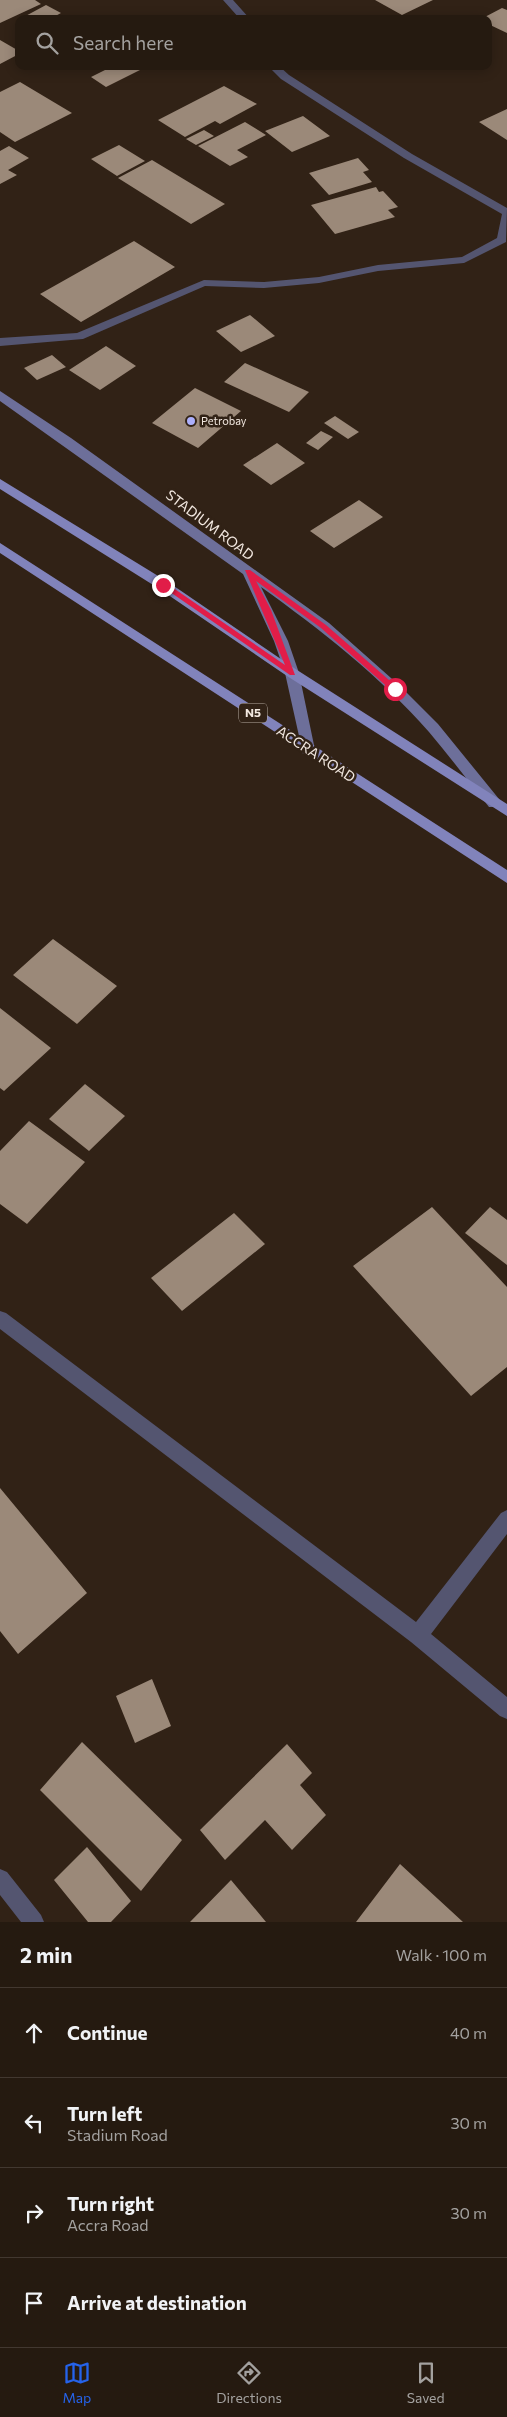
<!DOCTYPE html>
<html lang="en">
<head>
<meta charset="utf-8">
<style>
	body { margin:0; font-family:Commissioner,sans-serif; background:#2d2319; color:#f1f3f6 }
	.stop { position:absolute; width:15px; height:15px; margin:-11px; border:4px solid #e11d48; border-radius:50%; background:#fff }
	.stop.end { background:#e11d48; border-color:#fff; box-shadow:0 1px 5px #0008 }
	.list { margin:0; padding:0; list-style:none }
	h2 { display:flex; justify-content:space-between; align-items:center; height:65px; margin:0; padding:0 20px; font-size:21px }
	h2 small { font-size:16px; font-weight:400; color:#a3a19f }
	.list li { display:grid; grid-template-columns:32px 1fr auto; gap:15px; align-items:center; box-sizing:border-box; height:90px; padding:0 20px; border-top:1px solid #423830 }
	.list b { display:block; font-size:19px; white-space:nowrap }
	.list p { margin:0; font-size:16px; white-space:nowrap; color:#a3a19f }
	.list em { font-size:16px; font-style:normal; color:#a3a19f }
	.icon { flex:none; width:28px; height:28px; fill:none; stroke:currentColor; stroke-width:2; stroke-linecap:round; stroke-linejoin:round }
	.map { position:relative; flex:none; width:507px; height:1922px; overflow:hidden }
	.search { position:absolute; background:#251a10; box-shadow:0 2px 12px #0003; left:15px; right:15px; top:15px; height:55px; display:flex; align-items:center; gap:12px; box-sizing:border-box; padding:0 18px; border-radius:10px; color:#a3a19f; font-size:19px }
	.sheet { height:425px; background:#251a10 }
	nav { display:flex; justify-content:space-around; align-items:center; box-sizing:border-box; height:70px; border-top:1px solid #423830; background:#251a10; font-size:14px; color:#a3a19f }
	nav a { display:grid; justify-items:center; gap:2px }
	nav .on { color:#2563eb }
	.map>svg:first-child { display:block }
</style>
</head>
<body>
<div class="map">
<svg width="507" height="1922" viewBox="0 0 507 1922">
	<rect width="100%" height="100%" fill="#312216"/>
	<path fill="#9b8979" d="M0,0h35l6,4 -41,19z
		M375,0h58l-31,15z
		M46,5l15,8 -11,6h-30z
		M502,8l5,2v23l-19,-9v-5h-7z
		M0,40l19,11v3l-19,10z
		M113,66h35l-42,21 -15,-10z
		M20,82l52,31 -57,29 -15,-10v-40z
		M224,86l33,18 -37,20 -5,-3 -30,16 -27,-17z
		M507,109v31l-28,-18z
		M303,116l27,20 -38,16 -27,-21z
		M245,122l21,13 -29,15 11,7 -18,9 -32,-20z
		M204,130l10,6 -18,9 -10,-6z
		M119,145l26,16 -28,15 -26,-17z
		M9,146l20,12 -21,12 9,5 -17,9v-33z
		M358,158l11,12 -6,2 9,10 -43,13 -20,-22z
		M152,160l73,44 -34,20 -73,-46z
		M376,187l3,5 4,-1 15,16 -10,3 7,7 -60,17 -24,-29z
		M134,241l41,26 -94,55 -41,-28z
		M250,315l25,21 -34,16 -25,-21z
		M106,346l30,20 -36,24 -31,-20z
		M52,355l14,12 -29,13 -13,-12z
		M245,363l64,29 -20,20 -65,-30z
		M195,388l46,23 -43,37 -46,-25z
		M335,416l24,16 -11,7 -24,-16z
		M321,431l12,6 -15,13 -12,-7z
		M277,443l28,20 -34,22 -28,-20z
		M359,500l24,17 -49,31 -24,-17z
		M53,939l64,47 -40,38 -64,-49z
		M0,1008l51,40 -47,43 -4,-3z
		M85,1084l40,32 -36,35 -40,-32z
		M29,1121l56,41 -58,62 -27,-20v-53z
		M432,1207l75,80v80l-36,29 -118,-130z
		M490,1207l17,13v45l-42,-32z
		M234,1213l31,31 -83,67 -31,-33z
		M0,1488l87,105 -69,61 -18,-23z
		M152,1679l19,47 -36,17 -19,-47z
		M82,1742l100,98 -41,51 -101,-101z
		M287,1744l25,29 -12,12 26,30 -34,35 -27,-30 -40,40 -25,-30z
		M87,1847l44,54 -20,21h-23l-34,-42z
		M400,1864l63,58h-107z
		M231,1880l35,42h-76z"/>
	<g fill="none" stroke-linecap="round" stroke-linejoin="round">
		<path fill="#545570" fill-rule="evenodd" d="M223,0h10l17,19h-10z
			M268,66h11l10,9 123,79 95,54 -1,34 -42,21 -86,8 -59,12 -55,5 -59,-2 -122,53 -83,7v-8l77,-5 127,-53 60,2 55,-5 59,-12 84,-8 35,-19 5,-24 -98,-56 -123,-79z
			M0,1311l6,2 410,309 85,-109 6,-3v24l-76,100 76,63v22l-7,-3 -89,-74 -411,-313z
			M0,1869l7,3 34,43 3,7h-23l-21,-27z"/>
		<path fill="#6d6f9a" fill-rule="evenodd" d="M0,391l71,47 258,185 71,63 38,38 61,75 2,4 -2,4h-10c-20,-25 -39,-50 -60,-75 -48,-55 -108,-102 -168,-145l27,54 11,32 16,77 -2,4h-10l-18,-81 -11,-32 -31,-67 -243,-173z"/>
		<path fill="#8183bb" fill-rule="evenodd" d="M0,479l168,103 129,88 210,134v12l-220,-140 -129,-88 -158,-99z
			M0,543l507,327v13l-507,-330z"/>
	</g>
	<path fill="#e11d48" d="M245,570h5l76,55 71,62v4h-5l-71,-63 -65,-47 15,29 24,65h-5l-130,-90 6,-2 119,82z"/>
	<circle fill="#acaffb" stroke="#312216" stroke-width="2" cx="191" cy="421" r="5"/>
	<g text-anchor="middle" stroke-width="5" stroke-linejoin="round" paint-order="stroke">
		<g font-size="11" fill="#f2e8e0" stroke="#312216" text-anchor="start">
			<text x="201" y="425">Petrobay</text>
		</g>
		<rect fill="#312216" stroke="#b8ada3" stroke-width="1" x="239" y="703.5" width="28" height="19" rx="4"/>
		<g font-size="12" font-weight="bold" fill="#f2e8e0">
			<text x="253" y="717">N5</text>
		</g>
		<g font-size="14" fill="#f2e8e0" stroke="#312216">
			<text transform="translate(210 525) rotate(37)" y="5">STADIUM ROAD</text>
			<text transform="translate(316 754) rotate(33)" y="5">ACCRA ROAD</text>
		</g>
	</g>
</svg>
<div class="stop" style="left:395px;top:689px"></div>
<div class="stop end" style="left:163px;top:585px"></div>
<div class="search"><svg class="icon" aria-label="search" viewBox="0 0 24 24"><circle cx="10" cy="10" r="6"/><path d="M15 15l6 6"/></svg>Search here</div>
</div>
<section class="sheet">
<h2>2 min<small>Walk · 100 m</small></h2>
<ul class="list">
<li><svg class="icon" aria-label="ahead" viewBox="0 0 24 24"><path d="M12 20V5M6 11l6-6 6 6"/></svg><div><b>Continue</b></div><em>40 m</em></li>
<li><svg class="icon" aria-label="left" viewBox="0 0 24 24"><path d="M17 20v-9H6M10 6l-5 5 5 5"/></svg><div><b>Turn left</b><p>Stadium Road</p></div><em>30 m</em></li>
<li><svg class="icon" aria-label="right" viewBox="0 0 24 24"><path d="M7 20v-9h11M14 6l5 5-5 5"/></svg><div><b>Turn right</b><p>Accra Road</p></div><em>30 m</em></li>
<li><svg class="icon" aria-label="arrive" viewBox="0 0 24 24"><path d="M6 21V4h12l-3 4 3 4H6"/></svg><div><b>Arrive at destination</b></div></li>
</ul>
</section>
<nav>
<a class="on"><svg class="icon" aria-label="map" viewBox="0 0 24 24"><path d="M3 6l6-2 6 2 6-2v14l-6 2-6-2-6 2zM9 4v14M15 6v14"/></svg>Map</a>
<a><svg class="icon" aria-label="directions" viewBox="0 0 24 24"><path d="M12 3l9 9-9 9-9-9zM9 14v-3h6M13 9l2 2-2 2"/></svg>Directions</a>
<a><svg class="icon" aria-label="saved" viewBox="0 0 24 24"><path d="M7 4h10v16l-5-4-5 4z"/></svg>Saved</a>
</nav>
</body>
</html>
